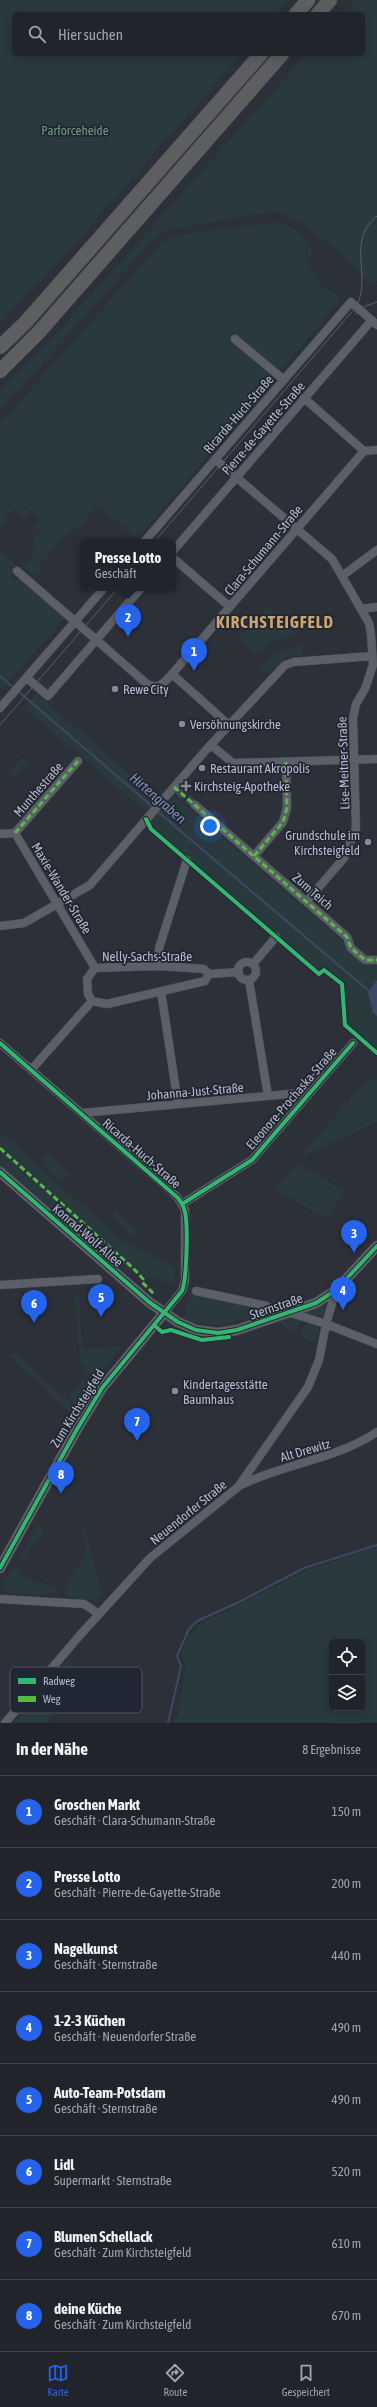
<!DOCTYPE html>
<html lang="de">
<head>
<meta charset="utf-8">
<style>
	body { margin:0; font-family:"Asap Condensed",sans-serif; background:#2d3037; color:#f1f3f6 }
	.controls { position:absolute; right:12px; bottom:12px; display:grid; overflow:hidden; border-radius:6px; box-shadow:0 2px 10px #0003 }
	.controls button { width:36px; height:36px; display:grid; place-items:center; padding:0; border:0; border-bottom:1px solid #3e4147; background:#21242b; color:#f1f3f6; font:20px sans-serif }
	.you { position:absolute; left:210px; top:826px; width:14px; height:14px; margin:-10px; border:3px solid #fff; border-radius:50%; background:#1a73e8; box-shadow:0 0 0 6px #1a73e833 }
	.badge { display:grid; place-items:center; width:26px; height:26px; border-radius:50%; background:#2563eb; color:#fff; font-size:13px; font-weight:700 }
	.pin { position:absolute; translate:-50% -33px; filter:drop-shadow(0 1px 2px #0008) }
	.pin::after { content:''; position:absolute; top:21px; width:14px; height:12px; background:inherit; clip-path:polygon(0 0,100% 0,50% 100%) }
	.popup { position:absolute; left:80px; top:539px; width:96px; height:52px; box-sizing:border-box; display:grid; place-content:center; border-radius:6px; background:#21242b; filter:drop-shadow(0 1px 3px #0005); font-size:13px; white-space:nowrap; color:#a2a4a9 }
	.popup b { font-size:15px; color:#f1f3f6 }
	.popup::after { content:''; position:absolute; left:50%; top:100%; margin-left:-8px; border:8px solid transparent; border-top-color:#21242b }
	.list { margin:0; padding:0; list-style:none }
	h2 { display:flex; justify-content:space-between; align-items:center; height:52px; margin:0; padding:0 16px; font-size:17px }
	h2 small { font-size:13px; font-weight:400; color:#a2a4a9 }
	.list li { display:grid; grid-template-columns:26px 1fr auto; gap:12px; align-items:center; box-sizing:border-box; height:72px; padding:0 16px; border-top:1px solid #3e4147 }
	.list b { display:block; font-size:15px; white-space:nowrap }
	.list p { margin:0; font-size:13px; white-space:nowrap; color:#a2a4a9 }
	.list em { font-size:13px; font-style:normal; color:#a2a4a9 }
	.icon { flex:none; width:22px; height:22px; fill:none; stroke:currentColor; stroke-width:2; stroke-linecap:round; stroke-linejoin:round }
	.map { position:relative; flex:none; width:377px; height:1723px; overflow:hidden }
	.search { position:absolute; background:#21242b; box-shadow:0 2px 10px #0003; left:12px; right:12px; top:12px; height:44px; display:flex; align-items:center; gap:10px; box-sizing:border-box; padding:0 14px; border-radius:6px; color:#a2a4a9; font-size:15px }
	.sheet { height:628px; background:#21242b }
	nav { display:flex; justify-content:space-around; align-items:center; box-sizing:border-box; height:56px; border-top:1px solid #3e4147; background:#21242b; font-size:11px; color:#a2a4a9 }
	nav a { display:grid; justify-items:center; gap:2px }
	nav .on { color:#2563eb }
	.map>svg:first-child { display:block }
</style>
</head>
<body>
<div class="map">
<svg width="377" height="1723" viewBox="0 0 377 1723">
	<rect width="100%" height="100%" fill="#2c3039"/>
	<path fill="#29393e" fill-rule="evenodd" d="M0,0h288l-12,14h-262v40h227l-162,185 -79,85z
		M355,0h22v281l-10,1 -24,-27 -40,-31 -23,-12 -31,3 -89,17 -160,179v-22l56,-55 251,-280h56v-40h-20z
		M274,222c20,5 29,10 38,29l-4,13 13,21 17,11 1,6 -199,233 -6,1 -36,-31 -22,25 -4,-2 -33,38 3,4 -6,7 -12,-10 12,-16 -4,-4 2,-11 10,-7 -4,-3 -4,4 -2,-2 7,-8 -10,-10 -7,7 -8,-7 -5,4 -2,-2 -5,5 3,3 -7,9v-105l163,-183 24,-7z
		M0,549l17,17 -7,10 3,4 7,-1 45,38 -62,72 -3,-2z
		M269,607l30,26 -29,9 -15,11 -17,-16 16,-13z
		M302,644v11l-16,2 -19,17 -7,-6c11,-14 25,-19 42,-24z
		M36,693l130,112 8,-10 170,147 9,12 24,10v84l-29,-24 -6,-40 -18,-14 -5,4 -132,-114 -41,-41 -1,-8 -122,-104z
		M22,757l6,5 -14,16 -6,-5z
		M377,1080v42l-79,36 68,-76z
		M0,1132l120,107 56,29 -3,16 -48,-14 -47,-43 -10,1 -68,-61z
		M48,1154l22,20 -8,9 -22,-20z
		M298,1163l46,28 -18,28 -51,-30z
		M116,1209l22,22 -6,5 -21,-21z
		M191,1292l74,16 -2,5c-27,9 -51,18 -79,5l3,-18z
		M79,1293l3,54h-3l-4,-53z
		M328,1303l-6,14 -19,-4z
		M292,1316l10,3 -7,13 -10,-4 -6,-7z
		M309,1321l10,3 -4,19 -14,-7 1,-6z
		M121,1346l-24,32 -13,-7 3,-4 -7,-6 -1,-12z
		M16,1353l59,54 -2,9 -67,-62z
		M83,1379l8,5 -5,4 -10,19 -7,-10z
		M38,1522l6,9c-2,10 -9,11 -14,18 -3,3 -5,8 -7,12h-5z
		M80,1524h3l19,72c-9,8 -28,2 -39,-1 3,-16 23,-34 22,-49 0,-7 -3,-15 -5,-22z
		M377,1546v177h-205l5,-5 9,-49 -4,-14 5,-15 10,-14 108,-55zM332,1642h30v66h-30z
		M13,1569l10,1 -3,5 17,9 2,-3 18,9 -1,4 -48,-1 -4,-4 -1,-5z
		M71,1655l-22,68h-36z"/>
	<path fill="#3d4862" d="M377,980v36l-4,-3 -5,-21z"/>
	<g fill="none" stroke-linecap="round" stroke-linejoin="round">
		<path stroke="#3d4862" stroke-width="2" d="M0,676l14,12
			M18,691l136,117
			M157,811l213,181
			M168,1723l13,-57 -4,-10 12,-27 8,-8 40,-18 67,-35 73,-23"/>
		<path stroke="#41454f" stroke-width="8" stroke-dasharray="8 4" stroke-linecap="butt" d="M178,791l17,14"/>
		<g stroke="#484b52" stroke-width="9">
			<path id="minor" d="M235,339l49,41
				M304,398l60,53
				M215,459l117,100 37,64 2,11 2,31 -8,24 -9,15 -3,14 3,110 -12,30 -37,43
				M144,542l207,-240 26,23
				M173,551l199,-231
				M173,558l57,49
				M17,571l130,113c12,6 17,-1 25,-10l57,51
				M342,576l35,-26
				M361,609l16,-2
				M172,674l192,-223 13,-1
				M27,678l21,18 93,-108
				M0,708l104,-120
				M211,745l22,18 144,-4
				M195,805l152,132 4,11 14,12h12
				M15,833l63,-72
				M0,834l15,-1 80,135
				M254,856l29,-34 4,-14 -1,-46
				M0,926l24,-3 66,-38 115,-134 80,-86 9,-3 78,-6
				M238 971a9 9 0 1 1 18 0a9 9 0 1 1-18 0Z
				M253,964l23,-27
				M159,966l45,3 5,5 -4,7 -98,23 -15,-3 -4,-7 -1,-15 8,-11z
				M159,966v-18l28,-88
				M209,974l30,-2
				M249,980l19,116
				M161,991l17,113
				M0,1043l168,145 10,10 7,12v71l-3,10 -18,22
				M31,1070l61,-69
				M82,1113l228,-21
				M182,1204l70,-44 101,-117
				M0,1285l98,-6
				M196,1291l71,15 4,12
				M288,1312l38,12 51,20
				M241,1485c44,-22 94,-25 136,-53
				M0,1599l84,5 15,10
				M5,1723l76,-89 69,-76 88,-71 70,-100 11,-27 7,-36 10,-34"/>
		</g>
		<g stroke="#484b52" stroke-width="11">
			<path id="tertiary" d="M0,1172l149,130 29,20 18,8 22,3 19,-3 79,-27 20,-13 41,-44
				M0,1568l76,-137 26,-43 62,-75"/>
		</g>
		<g stroke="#494c55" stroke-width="15">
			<path id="motorway" d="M296,14l12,-14
				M318,14l12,-14
				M0,347l25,-24 236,-269
				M0,371l39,-39 243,-278"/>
		</g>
		<use href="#minor" stroke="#5c5f67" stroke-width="8"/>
		<use href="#tertiary" stroke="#5c5f67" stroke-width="10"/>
		<use href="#motorway" stroke="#5c5e60" stroke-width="14"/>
		<path stroke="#5b5e64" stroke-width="1" d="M355,314l11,-8 11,-4
			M154,542l202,-235c17,-31 -11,-66 21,-91
			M0,725l118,-137"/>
		<path stroke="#58b947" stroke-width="3" stroke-dasharray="6 3" stroke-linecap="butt" d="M174,787l173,150 4,11 14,12h12
			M15,833l63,-72
			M254,856l29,-34 4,-14 -1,-46
			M0,1148l135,122 8,9 -1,3 13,13"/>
		<g stroke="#202634" stroke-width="6">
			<path id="cycleway" d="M146,819l5,10 168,145 5,-4 18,14 3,41 32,28
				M0,1043l178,155c3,4 6,8 7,14 3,13 2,67 -3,79l-80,97 -26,43 -76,137
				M0,1172l149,130 29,20 18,8 22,3 19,-3 79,-27 20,-13 41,-44
				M182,1204l70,-44 101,-117
				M154,1325l8,7 9,-2 31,10 27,-3"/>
		</g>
		<use href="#cycleway" stroke="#33b770" stroke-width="4"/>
	</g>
	<g fill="#878b97" stroke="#202634" stroke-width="1.5">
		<circle cx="115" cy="689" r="4"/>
		<circle cx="182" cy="724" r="4"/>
		<circle cx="202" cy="768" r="4"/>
		<path d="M184 780h4v4h4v4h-4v4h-4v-4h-4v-4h4z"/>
		<circle cx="368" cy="842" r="4"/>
		<circle cx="175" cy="1391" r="4"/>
	</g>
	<g text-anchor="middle" stroke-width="3.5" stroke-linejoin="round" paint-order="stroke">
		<g font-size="13" fill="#71987f" stroke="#202634">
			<text x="75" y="135">Parforceheide</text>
		</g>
		<g font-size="13" fill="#b8bcc9" stroke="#202634">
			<text transform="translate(238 414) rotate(-49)" y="5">Ricarda-Huch-Straße</text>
			<text transform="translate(263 428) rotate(-49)" y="5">Pierre-de-Gayette-Straße</text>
			<text transform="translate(263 550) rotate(-50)" y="5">Clara-Schumann-Straße</text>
			<text transform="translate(343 763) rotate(-92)" y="5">Lise-Meitner-Straße</text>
			<text transform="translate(38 789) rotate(-49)" y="5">Munthestraße</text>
			<text transform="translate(62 888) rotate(59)" y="5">Maxie-Wander-Straße</text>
			<text transform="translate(313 891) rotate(41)" y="5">Zum Teich</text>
			<text x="147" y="961">Nelly-Sachs-Straße</text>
			<text transform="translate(195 1091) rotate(-5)" y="5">Johanna-Just-Straße</text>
			<text transform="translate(291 1098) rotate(-49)" y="5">Eleonore-Prochaska-Straße</text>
			<text transform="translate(142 1153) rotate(41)" y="5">Ricarda-Huch-Straße</text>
			<text transform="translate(88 1235) rotate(41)" y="5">Konrad-Wolf-Allee</text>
			<text transform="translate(276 1306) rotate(-19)" y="5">Sternstraße</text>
			<text transform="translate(77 1408) rotate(-58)" y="5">Zum Kirchsteigfeld</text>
			<text transform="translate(305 1450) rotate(-16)" y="5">Alt Drewitz</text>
			<text transform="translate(188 1512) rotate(-39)" y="5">Neuendorfer Straße</text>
		</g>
		<g font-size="13" fill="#b8bcc9" stroke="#202634" text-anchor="start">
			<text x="123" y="694">Rewe City</text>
			<text x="190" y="729">Versöhnungskirche</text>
			<text x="210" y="773">Restaurant Akropolis</text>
			<text x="194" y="791">Kirchsteig-Apotheke</text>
			<text x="360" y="840" text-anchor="end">Grundschule im<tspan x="360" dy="15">Kirchsteigfeld</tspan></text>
			<text x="183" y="1389">Kindertagesstätte<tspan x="183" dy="15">Baumhaus</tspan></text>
		</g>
		<g font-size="14" font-style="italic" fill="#828fae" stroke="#202634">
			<text transform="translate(158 798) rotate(41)" y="5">Hirtengraben</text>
		</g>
		<g font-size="17" font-weight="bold" letter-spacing="1" fill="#cda46e" stroke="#202634">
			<text x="275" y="628">KIRCHSTEIGFELD</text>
		</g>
	</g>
	<rect x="10" y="1667" width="132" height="46" rx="6" fill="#202634" stroke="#4e5361" stroke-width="1"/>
	<rect x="18" y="1678" width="18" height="6" fill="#33b770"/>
	<rect x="18" y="1696" width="18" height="6" fill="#58b947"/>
	<g font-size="11" fill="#b8bcc9">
		<text x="43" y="1685">Radweg</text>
		<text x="43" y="1703">Weg</text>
	</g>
</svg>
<div class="controls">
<button><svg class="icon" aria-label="locate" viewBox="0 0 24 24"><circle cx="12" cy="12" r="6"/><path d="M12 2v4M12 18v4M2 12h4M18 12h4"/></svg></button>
<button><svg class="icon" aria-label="layers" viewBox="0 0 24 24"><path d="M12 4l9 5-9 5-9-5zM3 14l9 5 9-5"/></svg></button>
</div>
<div class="you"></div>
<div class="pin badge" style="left:194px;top:671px">1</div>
<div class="pin badge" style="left:128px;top:637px">2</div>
<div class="popup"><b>Presse Lotto</b>Geschäft</div>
<div class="pin badge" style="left:354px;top:1253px">3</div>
<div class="pin badge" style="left:343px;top:1310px">4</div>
<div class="pin badge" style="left:101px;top:1317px">5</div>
<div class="pin badge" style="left:34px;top:1323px">6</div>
<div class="pin badge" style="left:137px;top:1441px">7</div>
<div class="pin badge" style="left:61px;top:1494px">8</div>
<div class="search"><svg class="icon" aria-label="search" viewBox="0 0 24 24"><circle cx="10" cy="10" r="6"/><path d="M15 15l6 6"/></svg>Hier suchen</div>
</div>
<section class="sheet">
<h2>In der Nähe<small>8 Ergebnisse</small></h2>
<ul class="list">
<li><span class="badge">1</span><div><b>Groschen Markt</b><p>Geschäft · Clara-Schumann-Straße</p></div><em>150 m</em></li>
<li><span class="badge">2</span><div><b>Presse Lotto</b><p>Geschäft · Pierre-de-Gayette-Straße</p></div><em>200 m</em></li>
<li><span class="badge">3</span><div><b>Nagelkunst</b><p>Geschäft · Sternstraße</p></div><em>440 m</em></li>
<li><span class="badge">4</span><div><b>1-2-3 Küchen</b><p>Geschäft · Neuendorfer Straße</p></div><em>490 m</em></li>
<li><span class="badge">5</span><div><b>Auto-Team-Potsdam</b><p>Geschäft · Sternstraße</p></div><em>490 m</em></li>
<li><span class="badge">6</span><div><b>Lidl</b><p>Supermarkt · Sternstraße</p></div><em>520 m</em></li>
<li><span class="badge">7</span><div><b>Blumen Schellack</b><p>Geschäft · Zum Kirchsteigfeld</p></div><em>610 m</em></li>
<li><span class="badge">8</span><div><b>deine Küche</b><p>Geschäft · Zum Kirchsteigfeld</p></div><em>670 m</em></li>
</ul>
</section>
<nav>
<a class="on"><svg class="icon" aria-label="map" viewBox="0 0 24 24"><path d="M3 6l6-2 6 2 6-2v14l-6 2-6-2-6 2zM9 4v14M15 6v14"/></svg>Karte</a>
<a><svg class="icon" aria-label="directions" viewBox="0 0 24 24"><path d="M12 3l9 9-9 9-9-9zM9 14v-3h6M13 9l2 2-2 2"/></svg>Route</a>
<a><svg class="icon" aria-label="saved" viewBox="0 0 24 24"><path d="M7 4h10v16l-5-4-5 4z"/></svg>Gespeichert</a>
</nav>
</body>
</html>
